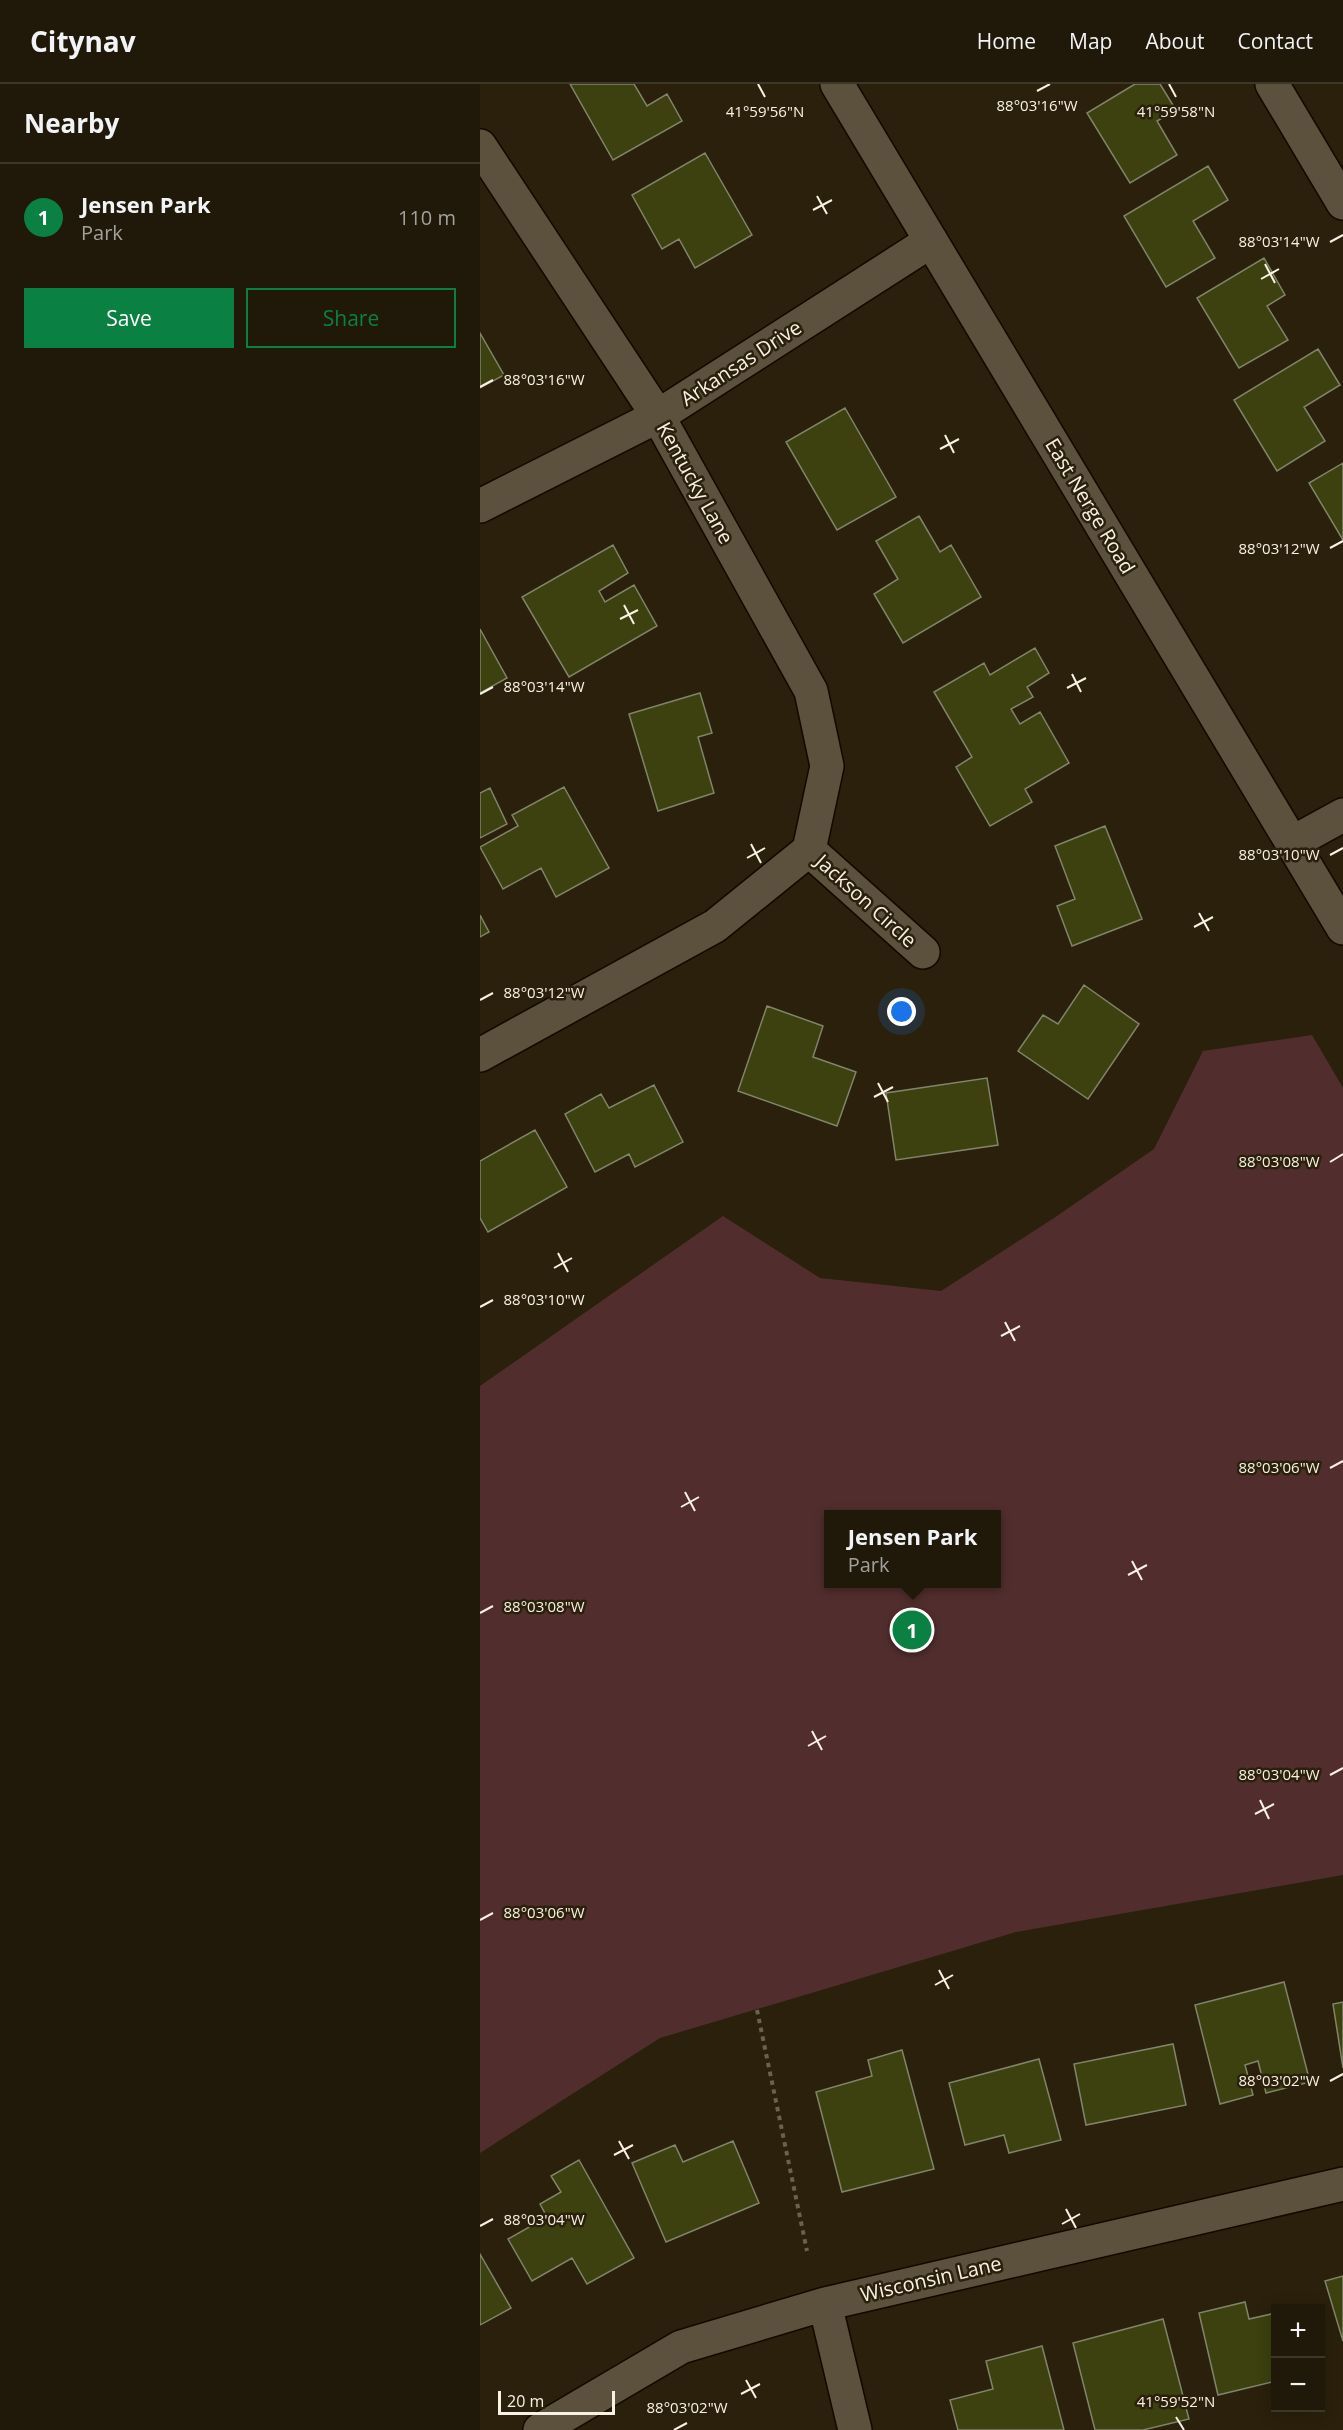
<!DOCTYPE html>
<html lang="en">
<head>
<meta charset="utf-8">
<style>
	body { margin:0; font-family:"Open Sans",sans-serif; background:#2d2516; color:#f1f3f6 }
	.controls { position:absolute; right:18px; bottom:18px; display:grid; overflow:hidden; border-radius:0px; box-shadow:0 3px 15px #0003 }
	.controls button { width:54px; height:54px; display:grid; place-items:center; padding:0; border:0; border-bottom:2px solid #3d3729; background:#201808; color:#f1f3f6; font:30px sans-serif }
	.scale { position:absolute; left:18px; bottom:15px; width:117px; box-sizing:border-box; padding-left:6px; border:3px solid #f8f1e4; border-top:0; font-size:16px; line-height:21px; white-space:nowrap; color:#f8f1e4; -webkit-text-stroke:4px #2a200b; paint-order:stroke }
	.you { position:absolute; left:422px; top:928px; width:21px; height:21px; margin:-15px; border:4px solid #fff; border-radius:50%; background:#1a73e8; box-shadow:0 0 0 9px #1a73e833 }
	.badge { display:grid; place-items:center; width:39px; height:39px; border-radius:50%; background:#0b8043; color:#fff; font-size:20px; font-weight:700 }
	.pin { position:absolute; translate:-50% -50%; border:3px solid #fff; box-shadow:0 2px 6px #0006 }
	.popup { position:absolute; left:344px; top:1426px; width:177px; height:78px; box-sizing:border-box; display:grid; place-content:center; border-radius:0px; background:#201808; filter:drop-shadow(0 2px 4px #0005); font-size:20px; white-space:nowrap; color:#a2a09c }
	.popup b { font-size:22px; color:#f1f3f6 }
	.popup::after { content:''; position:absolute; left:50%; top:100%; margin-left:-12px; border:12px solid transparent; border-top-color:#201808 }
	.list { margin:0; padding:0; list-style:none }
	h2 { display:flex; justify-content:space-between; align-items:center; height:78px; margin:0; padding:0 24px; font-size:26px }
	h2 small { font-size:20px; font-weight:400; color:#a2a09c }
	.list li { display:grid; grid-template-columns:39px 1fr auto; gap:18px; align-items:center; box-sizing:border-box; height:108px; padding:0 24px; border-top:2px solid #3d3729 }
	.list b { display:block; font-size:22px; white-space:nowrap }
	.list p { margin:0; font-size:20px; white-space:nowrap; color:#a2a09c }
	.list em { font-size:20px; font-style:normal; color:#a2a09c }
	.actions { display:flex; gap:12px; padding:18px 24px }
	.actions a { flex:1; padding:14px 0; border:2px solid #0b8043; border-radius:0px; text-align:center; font-size:21px; color:#0b8043 }
	.actions .main { background:#0b8043; color:#fff }
	.map { position:relative; flex:none; width:863px; height:2346px; overflow:hidden }
	header { display:flex; align-items:center; gap:36px; box-sizing:border-box; height:84px; padding:0 30px; background:#201808; border-bottom:2px solid #3d3729 }
	header strong { font-size:28px }
	nav { display:flex; gap:33px; margin-inline-start:auto; font-size:21px }
	main { display:flex }
	aside { flex:1; background:#201808 }
	.map>svg:first-child { display:block }
</style>
</head>
<body>
<header>
<strong>Citynav</strong>
<nav><a>Home</a><a>Map</a><a>About</a><a>Contact</a></nav>
</header>
<main>
<aside>
<h2>Nearby<small></small></h2>
<ul class="list">
<li><span class="badge">1</span><div><b>Jensen Park</b><p>Park</p></div><em>110 m</em></li>
</ul>
<div class="actions"><a class="main">Save</a><a>Share</a></div>
</aside>
<div class="map">
<svg width="863" height="2346" viewBox="0 0 863 2346">
	<rect width="100%" height="100%" fill="#2a200b"/>
	<path fill="#512e2d" fill-rule="evenodd" d="M832,951l31,53v787l-327,57 -356,106 -180,115v-767l243,-170 97,62 121,13 113,-73 100,-69 49,-98zM348,1430h168v70h-168z"/>
	<path fill="#3c410f" stroke="#80846b" stroke-width="1.5" d="M90,0h64l13,22 20,-12 15,27 -69,39z
		M655,0h25l16,26 -19,11 20,34 -47,28 -43,-70z
		M225,69l47,82 -57,33 -16,-29 -17,10 -30,-54z
		M728,82l20,34 -35,21 22,37 -49,29 -42,-71z
		M784,174l21,37 -18,11 21,34 -49,28 -42,-70z
		M0,249l24,42 -24,13z
		M838,265l22,36 -36,22 21,34 -48,30 -43,-71z
		M365,324l51,89 -59,33 -51,-88z
		M863,379v77l-34,-57z
		M439,432l21,36 11,-7 30,52 -78,46 -29,-49 24,-15 -22,-38z
		M133,461l15,28 -29,18 6,11 29,-17 23,41 -88,51 -47,-80z
		M0,545l27,49 -27,15z
		M555,564l14,25 -22,14 6,10 -22,12 9,15 20,-12 29,51 -44,26 7,13 -42,24 -34,-59 16,-10 -38,-65 50,-29 6,12z
		M220,609l12,40 -14,4 16,56 -56,18 -29,-97z
		M84,703l45,81 -53,29 -15,-29 -38,21 -23,-42 38,-21 -6,-11z
		M10,704l17,36 -27,14v-45z
		M625,742l37,93 -70,27 -15,-40 18,-7 -20,-53z
		M0,831l9,17 -9,5z
		M604,901l55,39 -51,75 -70,-48 25,-36 15,9z
		M287,922l56,20 -10,31 43,15 -19,54 -99,-35z
		M507,994l11,67 -102,15 -10,-67z
		M174,1001l29,57 -48,25 -6,-13 -34,18 -30,-58 36,-20 8,14z
		M55,1046l32,57 -79,45 -8,-14v-57z
		M804,1898l26,100 -44,11 -8,-32 -13,4 8,30 -33,9 -25,-99z
		M863,1918v66l-10,-64z
		M693,1960l13,61 -100,20 -12,-61z
		M422,1966l32,119 -92,23 -26,-100 56,-16 -4,-16z
		M559,1975l22,81 -52,13 -5,-18 -39,10 -16,-62z
		M253,2057l26,62 -93,39 -34,-79 43,-18 8,17z
		M99,2076l55,98 -47,26 -15,-26 -40,23 -24,-42 39,-22 -7,-13 21,-12 -10,-16z
		M0,2170l31,54 -31,17z
		M863,2192v65l-18,-60z
		M765,2218l4,17 27,-6v68l-58,14 -19,-82z
		M683,2235l26,100 -46,11h-48l-22,-87z
		M562,2262l22,84h-106l-8,-30 43,-11 -7,-28z"/>
	<g fill="none" stroke-linecap="round" stroke-linejoin="round">
		<g stroke="#120900" stroke-width="36">
			<path id="minor" d="M792,0l71,119
				M0,62l178,270 153,275 16,75 -18,84
				M0,422l178,-90 273,-175
				M812,759l51,-28
				M329,766l114,102
				M0,971l235,-129 94,-76
				M345,2220l30,126
				M60,2346l141,-83 144,-43 518,-120"/>
		</g>
		<g stroke="#120900" stroke-width="36">
			<path id="secondary" d="M357,0l506,844"/>
		</g>
		<path stroke="#6a614f" stroke-width="4" stroke-dasharray="4.5 4.5" stroke-linecap="butt" d="M277,1926l50,241"/>
		<use href="#minor" stroke="#5c513c" stroke-width="33"/>
		<use href="#secondary" stroke="#5c513c" stroke-width="33"/>
	</g>
	<path fill="none" stroke="#f8f1e4" stroke-width="2" d="M278,0l7,13M689,0l7,13M557,7l13,-7M337,112l10,18M333,126l19,-10M850,158l13,-7M785,180l10,19M781,195l18,-10M0,303l13,-7M465,351l9,18M460,365l19,-10M850,464l13,-7M144,521l10,19M140,535l18,-9M592,590l9,18M587,604l19,-10M0,610l13,-7M271,760l10,19M850,771l13,-7M267,774l18,-10M719,829l10,18M714,843l19,-10M0,916l13,-7M398,999l10,19M394,1013l19,-10M850,1078l13,-8M78,1169l10,19M74,1184l18,-10M0,1223l13,-7M525,1238l10,19M521,1252l19,-10M850,1384l13,-7M205,1408l10,19M201,1423l18,-10M652,1477l10,19M648,1491l19,-10M0,1529l13,-7M332,1647l10,19M328,1662l18,-10M850,1691l13,-7M780,1716l9,19M775,1730l19,-10M0,1836l13,-7M459,1886l10,19M455,1901l18,-10M850,1997l13,-7M139,2057l10,18M134,2071l19,-10M586,2125l10,19M582,2140l18,-10M0,2142l13,-7M266,2296l10,18M261,2310l19,-10M696,2333l8,13M194,2346l13,-7"/>
	<g text-anchor="middle" stroke-width="5" stroke-linejoin="round" paint-order="stroke">
		<g font-size="20" fill="#f8f1e4" stroke="#2a200b">
			<text transform="translate(261 279) rotate(-33)" y="7">Arkansas Drive</text>
			<text transform="translate(215 399) rotate(61)" y="7">Kentucky Lane</text>
			<text transform="translate(610 422) rotate(59)" y="7">East Nerge Road</text>
			<text transform="translate(386 817) rotate(42)" y="7">Jackson Circle</text>
			<text transform="translate(451 2195) rotate(-13)" y="7">Wisconsin Lane</text>
		</g>
	</g>
	<g font-size="15" text-anchor="middle" fill="#f8f1e4" stroke="#2a200b" stroke-width="5" stroke-linejoin="round" paint-order="stroke">
		<text x="557" y="27">88°03'16"W</text>
		<text x="285" y="33">41°59'56"N</text>
		<text x="696" y="33">41°59'58"N</text>
		<text x="799" y="163">88°03'14"W</text>
		<text x="64" y="301">88°03'16"W</text>
		<text x="799" y="470">88°03'12"W</text>
		<text x="64" y="608">88°03'14"W</text>
		<text x="799" y="776">88°03'10"W</text>
		<text x="64" y="914">88°03'12"W</text>
		<text x="799" y="1083">88°03'08"W</text>
		<text x="64" y="1221">88°03'10"W</text>
		<text x="799" y="1389">88°03'06"W</text>
		<text x="64" y="1528">88°03'08"W</text>
		<text x="799" y="1696">88°03'04"W</text>
		<text x="64" y="1834">88°03'06"W</text>
		<text x="799" y="2002">88°03'02"W</text>
		<text x="64" y="2141">88°03'04"W</text>
		<text x="696" y="2323">41°59'52"N</text>
		<text x="207" y="2329">88°03'02"W</text>
	</g>
</svg>
<div class="controls">
<button>+</button>
<button>−</button>
</div>
<div class="scale">20 m</div>
<div class="you"></div>
<div class="pin badge" style="left:432px;top:1546px">1</div>
<div class="popup"><b>Jensen Park</b>Park</div>
</div>
</main>
</body>
</html>
